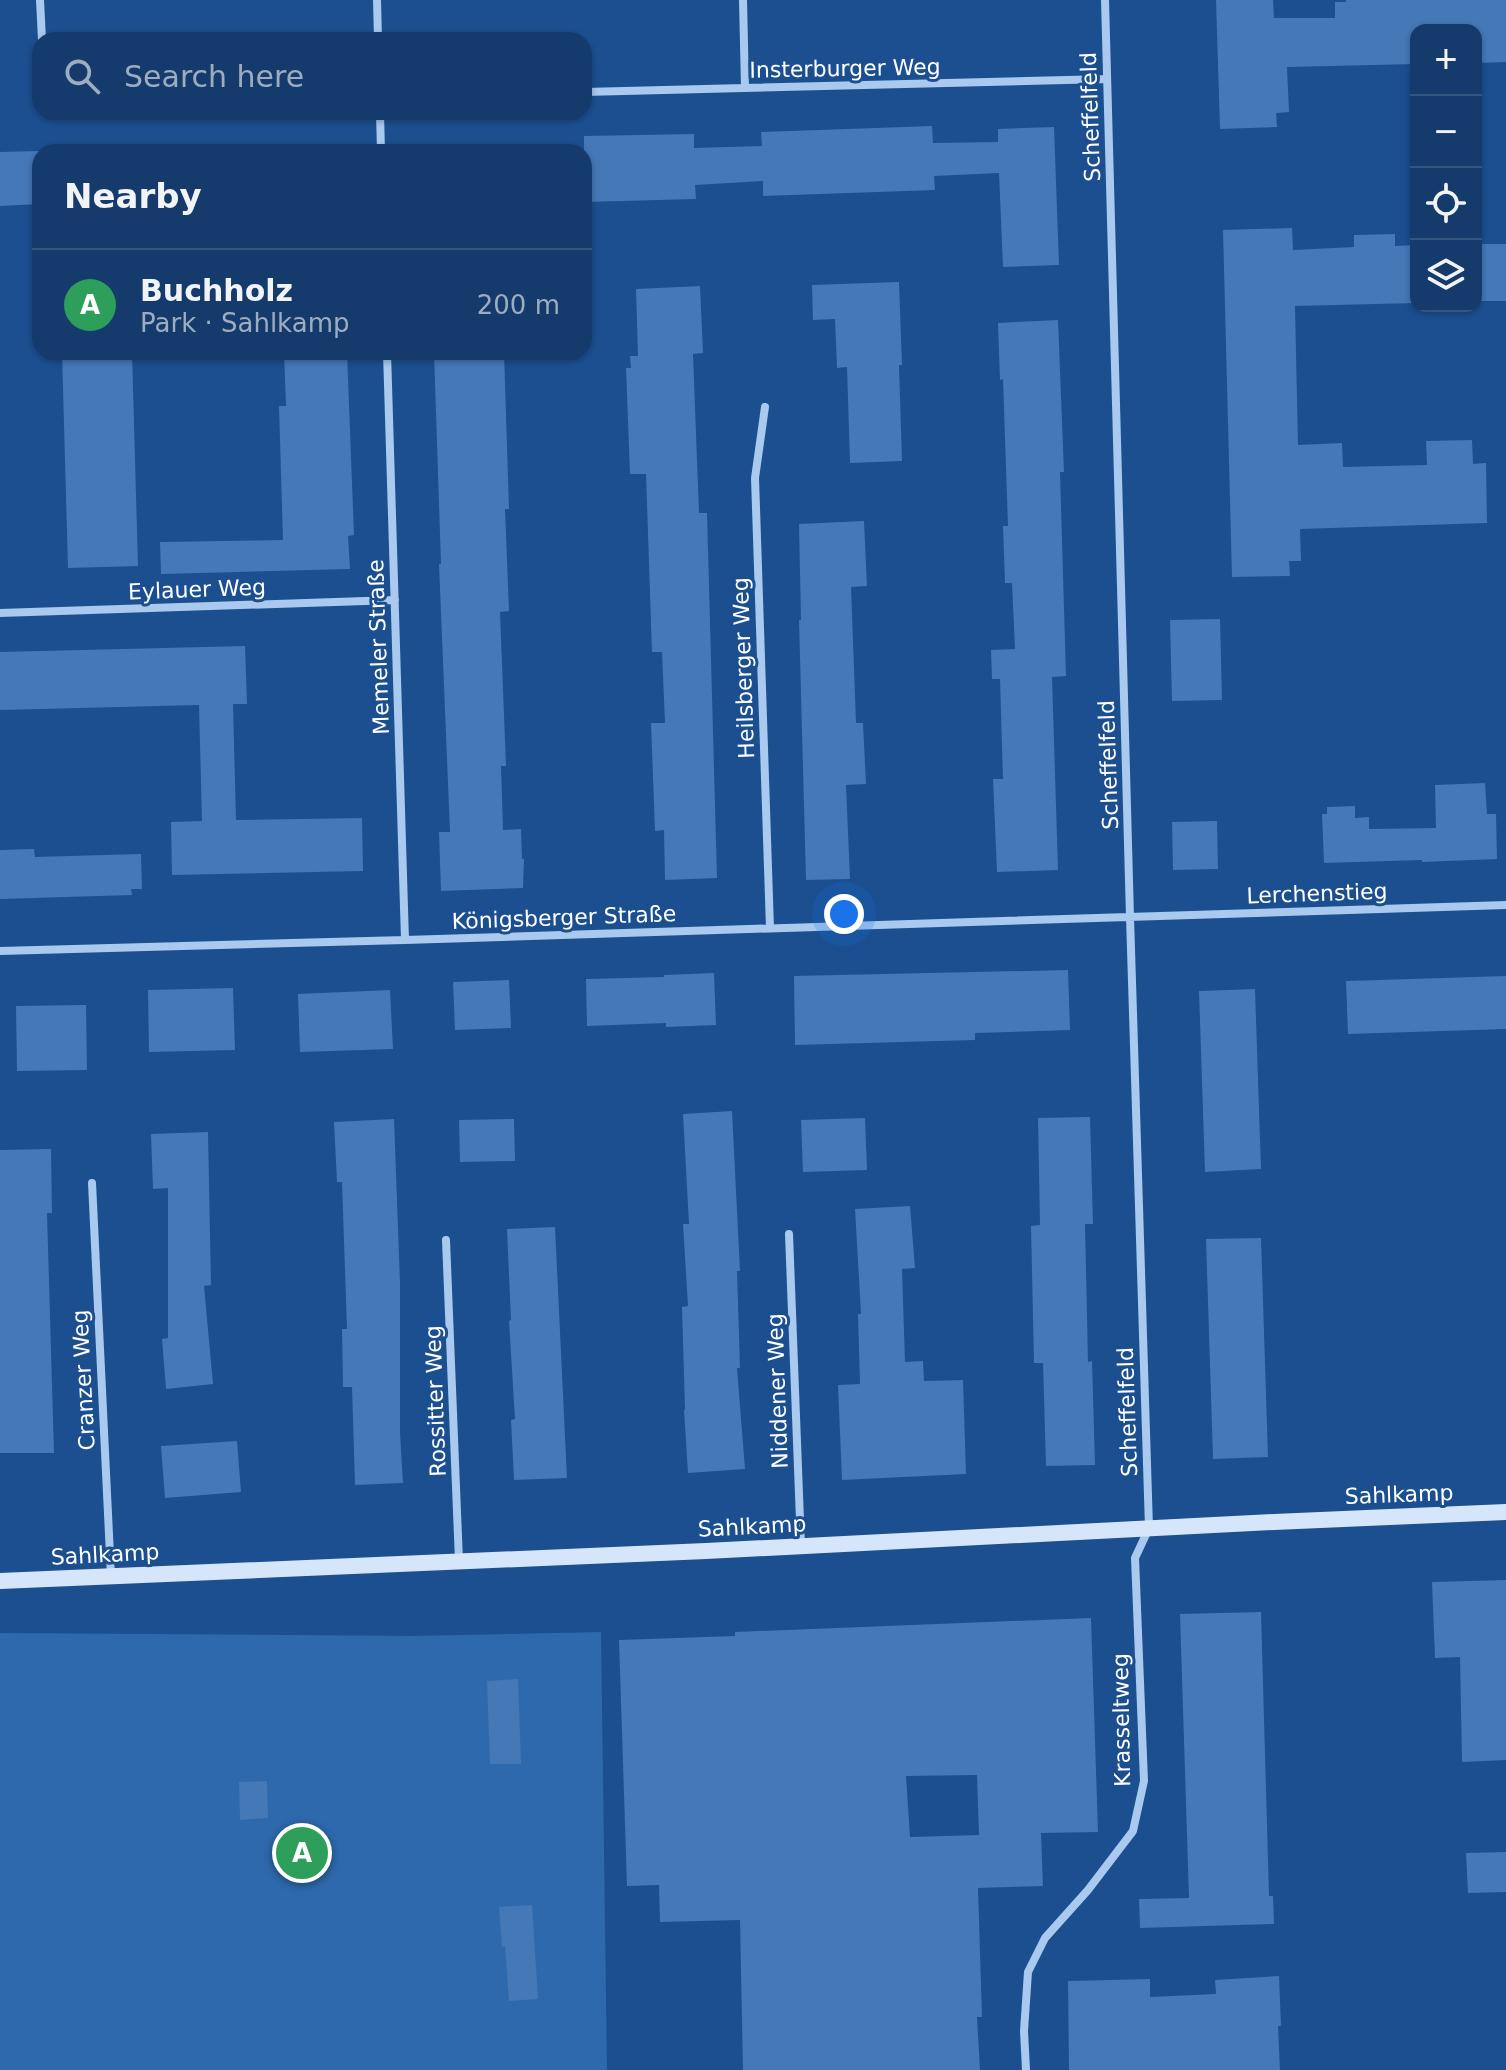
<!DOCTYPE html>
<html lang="en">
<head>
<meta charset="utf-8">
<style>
	body { margin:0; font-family:"DejaVu Sans",sans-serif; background:#214673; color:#f1f3f6 }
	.controls { position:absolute; right:24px; top:24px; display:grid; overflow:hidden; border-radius:16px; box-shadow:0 2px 6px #0004 }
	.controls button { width:72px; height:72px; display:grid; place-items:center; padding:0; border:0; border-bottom:2px solid #33557e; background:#143b6b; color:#f1f3f6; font:40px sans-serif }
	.you { position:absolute; left:844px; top:914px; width:28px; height:28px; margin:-20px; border:6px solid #fff; border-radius:50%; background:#1a73e8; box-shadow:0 0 0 12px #1a73e833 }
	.badge { display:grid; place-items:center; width:52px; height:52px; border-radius:50%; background:#ffd166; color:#fff; font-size:26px; font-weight:700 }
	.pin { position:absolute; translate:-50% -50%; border:4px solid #fff; box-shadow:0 2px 8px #0006 }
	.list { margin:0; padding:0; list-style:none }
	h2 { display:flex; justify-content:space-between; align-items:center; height:104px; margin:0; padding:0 32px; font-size:34px }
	h2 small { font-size:26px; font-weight:400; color:#9dadc1 }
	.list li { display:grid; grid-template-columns:52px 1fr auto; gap:24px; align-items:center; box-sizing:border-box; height:112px; padding:0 32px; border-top:2px solid #33557e }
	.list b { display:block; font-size:30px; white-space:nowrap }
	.list p { margin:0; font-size:26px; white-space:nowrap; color:#9dadc1 }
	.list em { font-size:26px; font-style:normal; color:#9dadc1 }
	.icon { flex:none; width:44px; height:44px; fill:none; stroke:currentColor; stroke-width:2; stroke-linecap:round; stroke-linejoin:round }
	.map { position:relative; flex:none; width:1506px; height:2070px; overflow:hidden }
	.search { position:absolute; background:#143b6b; box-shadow:0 2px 6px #0004; left:32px; top:32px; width:560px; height:88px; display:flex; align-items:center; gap:20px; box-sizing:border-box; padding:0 28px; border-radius:24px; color:#9dadc1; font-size:30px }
	.panel { position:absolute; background:#143b6b; box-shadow:0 2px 6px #0004; left:32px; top:144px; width:560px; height:216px; border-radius:24px }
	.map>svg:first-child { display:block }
</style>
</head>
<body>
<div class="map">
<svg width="1506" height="2070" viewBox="0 0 1506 2070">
	<rect width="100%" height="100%" fill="#1b4f8f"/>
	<path fill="#2e69ad" d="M601,1632l6,438h-607v-437l413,3z"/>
	<path fill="#4478b7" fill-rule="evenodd" d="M1216,0h57l1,18h61v-16h11v-2h160v62l-30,1v-33h-60v34l-129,3 2,45 -13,1 1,14 -57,2z
		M932,126l1,17 65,-1v-13l56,-2 5,138 -56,2 -4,-94 -65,3 1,14 -172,6v-15l-68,4 1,14 -112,3v-66l110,-2v14l68,-2 -1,-14z
		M38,151l2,1v52l-40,2v-54z
		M1292,228l1,22 61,-3v-12l41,-1v12l21,-1v58l-121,3 3,139 44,-2 1,24 84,-2 -1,-24 46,-1 1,24 13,-1 1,60 -187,6 1,32h-12l1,15 -58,1 -9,-347z
		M1476,244h30v57h-30z
		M899,282l3,83h-3l3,96 -52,2 -3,-96 -10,1 -2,-49 -22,1 -1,-35z
		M700,286l3,67 -10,1 6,159h8l10,365 -52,2 -1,-50 -9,1 -4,-108h14l-3,-71h-10l-6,-178h-16l-4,-106h5l-1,-12h8l-2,-67z
		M1058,320l6,152h-4l6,204 -14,1 6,193 -61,2 -4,-93h10l-3,-100h-8l-1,-29 24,-1 -3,-66h-7l-2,-57h5l-5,-147 -3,1 -2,-57z
		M62,352h70l6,214 -70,2z
		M284,352h63l7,183 -6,1 2,33 -189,5 -1,-32 123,-2 -4,-134h7z
		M434,352h70l5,157h-4l4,102 -9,1 6,154h-5l2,64 18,-1 1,30h2l-1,29 -82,3 -2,-59h11l-11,-268h2z
		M864,521l3,65 -16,1 5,136h7l3,61 -20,1 4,94 -44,1 -7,-260h2l-2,-96z
		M1220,619l2,81 -50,1 -2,-81z
		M245,646l2,58h-14l3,116 126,-2 1,53 -191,4 -1,-53 31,-1 -3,-116 -199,5v-58z
		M1485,783l2,31h9l1,45 -75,3v-2l-98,3 -2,-49h5v-7l28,-1v12l14,-1v12l67,-1 -1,-43z
		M1217,821l1,48 -45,1 -1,-48z
		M34,849l1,8 106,-3 1,35h-11l1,6 -132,4v-49z
		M1068,970l2,60 -95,3v7l-180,5 -1,-69z
		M714,973l2,52 -50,2v-4l-79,3 -1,-47 78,-2v-2z
		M1506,976v53l-158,5 -2,-53z
		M509,980l2,48 -56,2 -2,-48z
		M233,988l2,62 -86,2 -1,-62z
		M1255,989l6,180 -56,3 -6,-181z
		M390,990l3,59 -93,3 -2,-58z
		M86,1005l1,65 -70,1 -1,-65z
		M732,1111l8,160h-3l3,97h-3l8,101 -57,4 -4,-63h1l-3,-103 6,-1 -5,-82h6l-6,-110z
		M1090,1117l3,107h-8l3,138 4,-1 3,104 -49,1 -3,-103h-9l-3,-137 9,-1 -2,-107z
		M865,1118l2,52 -64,2 -2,-52z
		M394,1119l6,164v150l3,50 -48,2 -3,-98h-9l-1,-58h5l-5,-147h-5l-3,-60z
		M514,1119l1,42 -55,1 -1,-42z
		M208,1132l3,153 -7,1 9,98 -47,5 -4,-50 6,-1v-150l-15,1 -2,-55z
		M51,1149l1,64h-5l7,240h-54v-303z
		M910,1206l5,62 -13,1 3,93 18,-1 1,20 39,-1 3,94 -124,6 -4,-95 22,-1 -2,-70h3l-6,-105z
		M555,1227l12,251 -53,2 -3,-60 4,-1 -6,-98 2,-1 -4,-91z
		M1261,1238l7,219 -55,2 -7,-220z
		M237,1441l4,51 -76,6 -4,-52z
		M1506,1580v180l-44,2 -2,-105 -25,1 -3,-76z
		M1261,1612l8,284h4l1,28 -134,4 -1,-29 50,-1 -9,-284z
		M1091,1618l7,214 -57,1 2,53 -65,2 4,129h-5l3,53h-237l-3,-150 -80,2 -1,-37 -32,1 -8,-246 116,-4v-4zM977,1775l2,60 -69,2 -4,-61z
		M518,1679l3,85h-31l-3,-83z
		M267,1781l1,37 -28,2 -1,-38z
		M1506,1852v40l-38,1 -2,-40z
		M532,1905l6,94 -29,2 -4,-55 -3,1 -3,-40z
		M1279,1976l2,50h-3l2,44h-211l-1,-89 82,-2v18l66,-3 -1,-14z"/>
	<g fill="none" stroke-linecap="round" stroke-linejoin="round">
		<path stroke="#a9c9ee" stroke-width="8" d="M40,0l2,40
			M377,0l1,40
			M743,0l2,88
			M584,92l523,-13
			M380,112l1,40
			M387,352l18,588
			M765,407l-10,71 15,450
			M0,613l395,-13
			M0,951l405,-11 1101,-35
			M92,1183l19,393
			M789,1234l12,312
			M446,1240l13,321
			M1026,2070l-2,-39 4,-59 17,-34 43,-48 45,-59 11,-50 -9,-223 14,-30 -19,-611 -25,-917"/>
		<path stroke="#d6e6fa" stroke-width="16" d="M0,1581l706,-30 568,-29 232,-10"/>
	</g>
	<g text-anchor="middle" stroke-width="6" stroke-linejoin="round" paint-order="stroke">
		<g font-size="22" fill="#fff" stroke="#1b4f8f">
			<text transform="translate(845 68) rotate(-1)" y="8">Insterburger Weg</text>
			<text transform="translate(1090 117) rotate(-92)" y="8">Scheffelfeld</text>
			<text transform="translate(197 589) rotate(-2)" y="8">Eylauer Weg</text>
			<text transform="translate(378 647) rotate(-92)" y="8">Memeler Straße</text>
			<text transform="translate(743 668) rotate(-92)" y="8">Heilsberger Weg</text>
			<text transform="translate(1108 765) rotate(-92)" y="8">Scheffelfeld</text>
			<text transform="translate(1317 893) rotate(-2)" y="8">Lerchenstieg</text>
			<text transform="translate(564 917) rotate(-2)" y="8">Königsberger Straße</text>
			<text transform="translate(83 1380) rotate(-93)" y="8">Cranzer Weg</text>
			<text transform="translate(777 1391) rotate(-92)" y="8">Niddener Weg</text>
			<text transform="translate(435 1401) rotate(-92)" y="8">Rossitter Weg</text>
			<text transform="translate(1127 1412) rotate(-92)" y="8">Scheffelfeld</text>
			<text transform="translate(1399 1494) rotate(-2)" y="8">Sahlkamp</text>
			<text transform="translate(752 1526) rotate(-3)" y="8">Sahlkamp</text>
			<text transform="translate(105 1554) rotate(-3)" y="8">Sahlkamp</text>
			<text transform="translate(1121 1720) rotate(-91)" y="8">Krasseltweg</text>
		</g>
	</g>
</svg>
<div class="controls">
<button>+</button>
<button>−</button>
<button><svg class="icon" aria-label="locate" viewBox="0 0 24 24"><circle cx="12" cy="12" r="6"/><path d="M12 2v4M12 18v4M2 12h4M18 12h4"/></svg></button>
<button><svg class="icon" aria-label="layers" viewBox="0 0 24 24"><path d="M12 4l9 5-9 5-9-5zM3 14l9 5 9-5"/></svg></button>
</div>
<div class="you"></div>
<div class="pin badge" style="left:302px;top:1853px;background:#2e9e5b">A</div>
<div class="search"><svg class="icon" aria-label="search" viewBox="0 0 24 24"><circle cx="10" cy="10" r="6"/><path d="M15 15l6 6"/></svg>Search here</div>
<section class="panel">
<h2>Nearby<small></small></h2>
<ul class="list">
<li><span class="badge" style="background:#2e9e5b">A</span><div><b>Buchholz</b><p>Park · Sahlkamp</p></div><em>200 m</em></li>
</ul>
</section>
</div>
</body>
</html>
